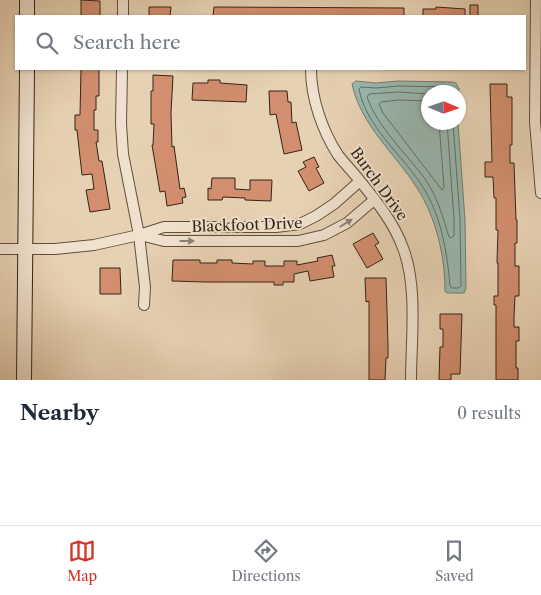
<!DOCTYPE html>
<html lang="en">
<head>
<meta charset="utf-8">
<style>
	body { margin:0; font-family:"Libre Caslon Text",serif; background:#f2f2f3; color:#1f2937 }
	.compass { position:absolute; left:421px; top:85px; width:45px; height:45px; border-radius:50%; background:#fff; box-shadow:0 1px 4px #0004; rotate:92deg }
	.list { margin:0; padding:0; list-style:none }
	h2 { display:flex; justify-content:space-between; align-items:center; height:65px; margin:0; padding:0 20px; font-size:21px }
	h2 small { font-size:16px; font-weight:400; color:#747a83 }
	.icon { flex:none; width:28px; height:28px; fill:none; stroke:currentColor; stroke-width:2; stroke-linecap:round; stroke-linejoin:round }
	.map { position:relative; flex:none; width:541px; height:380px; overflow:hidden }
	.search { position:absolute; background:#fff; box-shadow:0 1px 4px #0004; left:15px; right:15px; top:15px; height:55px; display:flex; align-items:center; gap:12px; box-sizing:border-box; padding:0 18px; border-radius:0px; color:#747a83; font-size:19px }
	.sheet { height:145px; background:#fff }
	nav { display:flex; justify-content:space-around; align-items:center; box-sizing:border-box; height:70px; border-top:1px solid #e0e1e3; background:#fff; font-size:14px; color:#747a83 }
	nav a { display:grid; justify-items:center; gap:2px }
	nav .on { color:#d93025 }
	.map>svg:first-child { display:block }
</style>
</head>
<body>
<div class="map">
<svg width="541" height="380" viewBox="0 0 541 380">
	<rect width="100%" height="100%" fill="#e7d1b3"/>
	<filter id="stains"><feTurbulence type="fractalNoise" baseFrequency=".004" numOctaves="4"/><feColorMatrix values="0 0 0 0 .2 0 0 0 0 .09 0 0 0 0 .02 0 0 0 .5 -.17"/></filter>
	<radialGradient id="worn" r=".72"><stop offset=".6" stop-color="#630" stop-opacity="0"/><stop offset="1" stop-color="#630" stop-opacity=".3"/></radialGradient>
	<path fill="#97b7af" stroke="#6f7d71" d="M356,81l20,2 22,-2 54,1 4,1 3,6v26l-1,-23h-30v30l30,1 7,97 1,68 -2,5h-17l-2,-2c0,-35 -9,-74 -28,-103 -22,-35 -56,-62 -65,-104z"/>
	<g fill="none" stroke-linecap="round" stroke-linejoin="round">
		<path stroke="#646e62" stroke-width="1" d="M428,94l-30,-2 -29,2 -2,3c11,31 39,56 58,82 12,17 18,38 24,58l2,1 3,-2v-16l-7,-98
			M428,101l-30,-1 -17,2 -2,2 4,9 59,77 2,-3 -5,-65
			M453,122l7,98 1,66 -3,2h-6l-2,-2c-3,-35 -9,-72 -29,-102 -20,-30 -55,-58 -62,-95l2,-2 15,1 22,-2 53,1 4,5"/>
	</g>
	<path fill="#d28e6f" stroke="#322515" d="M81,0l19,1v15h-19z
		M470,5h8v11h-8z
		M149,7h22l-1,9h-21z
		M214,7l190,1v8h-191z
		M436,7l29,2v7h-42v-7h13z
		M81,69h18v27h-3v14h-2v20h4v12h-2l3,19h3l8,48 -20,3 -4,-22 8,-1 -2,-15 -10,1 -5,-45h-2v-15h5z
		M153,75l20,1 -2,37 1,34 2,-1 6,43 4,-1 2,9 -4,1 1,5 -16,3 -2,-15 -5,1 -8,-47h1l1,-21h-3v-33h2z
		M208,80h12v3l27,2 -1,17 -54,-2 1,-17h15z
		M490,84h17v13h5v48h-2v18h4l2,57h1v23h-2v23h4v30h-4l-1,21v10h5v14h-3v27h2v12h-22v-75h-2v-9h4v-33h-1l1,-33h-2v-32h-2l-1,-21h-8v-15h7z
		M269,91h18l1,11h3l1,21 4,-1 6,28 -18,4 -8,-40 -6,1z
		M314,157l5,10 -3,1 8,15 -15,8 -11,-20 8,-4 -3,-5z
		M212,178h23v11l15,1v-10h22l-1,21 -26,-1v-2l-22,-1 -1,3h-14v-12l3,1z
		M373,233l6,10 -4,2 8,14 -16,9 -14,-24z
		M332,255l3,11h-3l2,11 -24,4 -2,-10 -14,3v8h-11v3h-9v-3h-69l-33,-1 1,-21h27v3h17v-3h15v3l21,1v-3h12v5h19v-5h13v4l21,-4 -1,-3z
		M100,268h20l1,26h-21z
		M365,278h21l2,67v13h-2l-1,22h-16v-79l-3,1z
		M440,314h22l-2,60h-9v6h-12l1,-33h3v-18h-3z"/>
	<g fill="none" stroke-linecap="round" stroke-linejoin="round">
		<g stroke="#5f503c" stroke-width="12">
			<path id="street" d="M536,0l-1,122 6,71
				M123,16v-16
				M122,69l-1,55 2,30 16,81 6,52 -1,18
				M311,69c0,29 11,61 27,86 7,9 15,17 22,26 17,21 34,42 43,67 15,39 8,91 8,132
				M140,235l24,6h134l26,-6 23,-12 27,-23
				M0,249h55l39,-4 45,-10 25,-8h112l24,-3 16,-8 18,-12 26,-23"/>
		</g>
		<g stroke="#322515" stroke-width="16">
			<path id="secondary" d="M27,16v-16
				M24,380l3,-311"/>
		</g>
		<use href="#street" stroke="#efe1ce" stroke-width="10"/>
		<use href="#secondary" stroke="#efe1ce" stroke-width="14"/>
	</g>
	<defs><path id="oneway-solid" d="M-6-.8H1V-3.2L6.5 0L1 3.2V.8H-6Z" transform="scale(1.25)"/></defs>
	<g fill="#908372">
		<use href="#oneway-solid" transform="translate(346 223) rotate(-32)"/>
		<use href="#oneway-solid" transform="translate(187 241)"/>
	</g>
	<g text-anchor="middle" stroke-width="4" stroke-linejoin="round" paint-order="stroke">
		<g font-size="15" fill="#322515" stroke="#efe1ce">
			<text transform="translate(379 184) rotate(54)" y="5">Burch Drive</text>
			<text transform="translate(247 225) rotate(-2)" y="5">Blackfoot Drive</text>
		</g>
	</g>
	<rect width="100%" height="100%" filter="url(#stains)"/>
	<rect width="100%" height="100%" fill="url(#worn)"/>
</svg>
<svg class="compass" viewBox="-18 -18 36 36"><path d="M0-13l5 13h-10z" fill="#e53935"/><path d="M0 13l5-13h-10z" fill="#747a83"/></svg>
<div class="search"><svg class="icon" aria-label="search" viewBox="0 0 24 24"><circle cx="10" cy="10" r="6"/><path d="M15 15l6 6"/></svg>Search here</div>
</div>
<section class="sheet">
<h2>Nearby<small>0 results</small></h2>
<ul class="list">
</ul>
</section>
<nav>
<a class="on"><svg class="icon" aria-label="map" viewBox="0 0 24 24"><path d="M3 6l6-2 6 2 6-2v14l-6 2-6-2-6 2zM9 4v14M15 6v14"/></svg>Map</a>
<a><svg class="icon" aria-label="directions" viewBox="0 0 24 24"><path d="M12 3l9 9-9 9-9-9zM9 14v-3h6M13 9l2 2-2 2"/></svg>Directions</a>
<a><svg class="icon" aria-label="saved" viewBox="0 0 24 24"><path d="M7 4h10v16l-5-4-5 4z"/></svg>Saved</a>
</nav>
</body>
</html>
